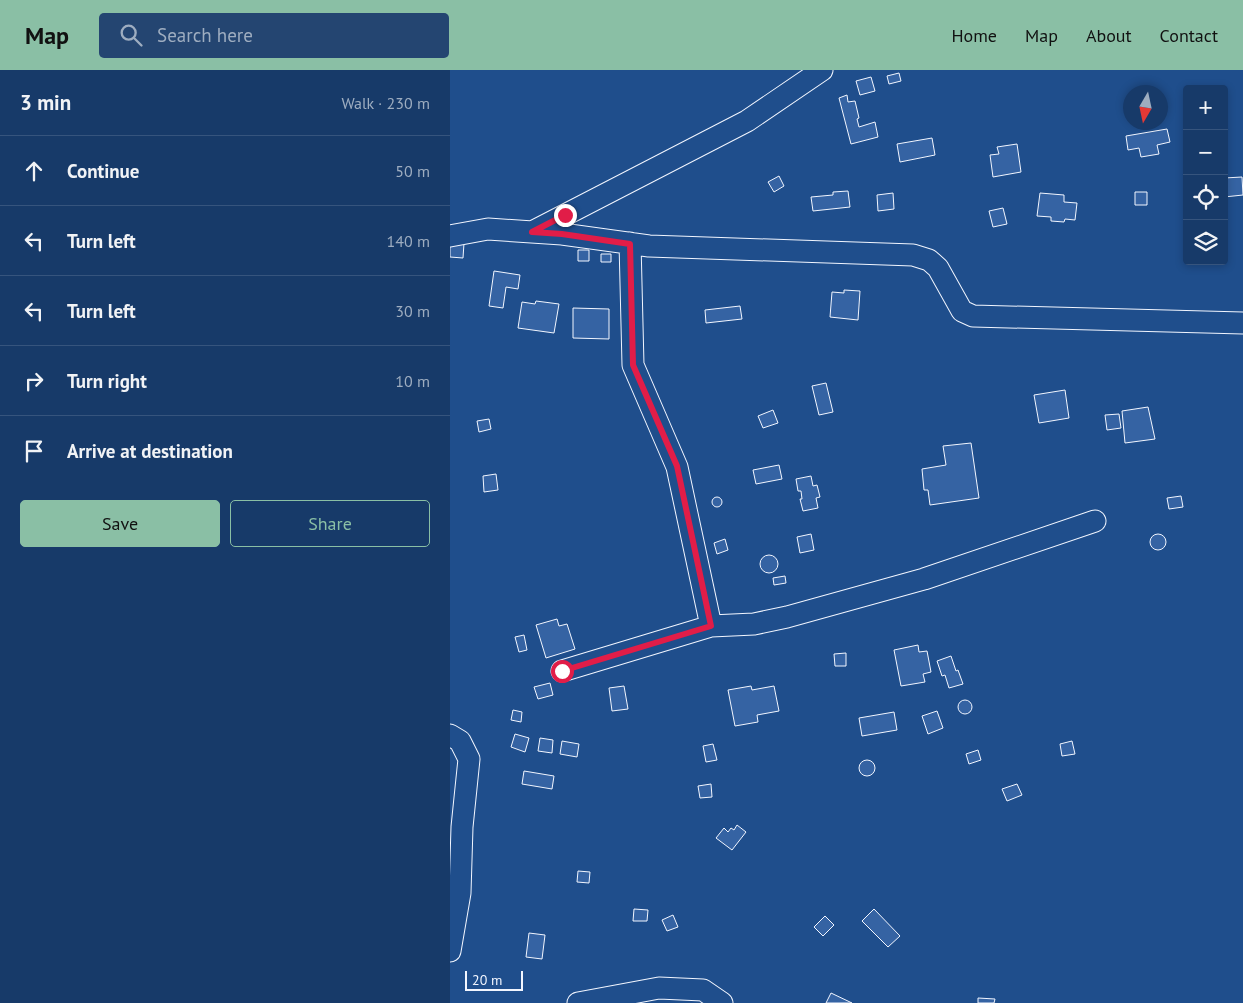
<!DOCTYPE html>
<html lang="en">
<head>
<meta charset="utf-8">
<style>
	body { margin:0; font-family:"PT Sans",sans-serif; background:#244571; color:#f1f3f6 }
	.controls { position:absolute; right:15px; top:15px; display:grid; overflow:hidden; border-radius:5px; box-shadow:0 2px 8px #0003 }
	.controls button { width:45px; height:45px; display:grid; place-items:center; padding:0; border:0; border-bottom:1px solid #36547d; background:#173a69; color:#f1f3f6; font:25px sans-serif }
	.compass { position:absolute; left:673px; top:15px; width:45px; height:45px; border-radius:50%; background:#173a69; box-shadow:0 2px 8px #0003; rotate:189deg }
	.scale { position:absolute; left:15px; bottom:12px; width:58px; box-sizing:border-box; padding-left:5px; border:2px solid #f2f6ff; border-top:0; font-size:14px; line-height:18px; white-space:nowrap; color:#f2f6ff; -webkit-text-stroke:4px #1f4e8c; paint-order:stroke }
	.stop { position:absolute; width:15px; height:15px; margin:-11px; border:4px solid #e11d48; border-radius:50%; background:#fff }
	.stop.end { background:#e11d48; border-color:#fff; box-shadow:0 1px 5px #0008 }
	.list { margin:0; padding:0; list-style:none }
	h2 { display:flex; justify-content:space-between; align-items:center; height:65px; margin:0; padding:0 20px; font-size:21px }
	h2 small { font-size:16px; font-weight:400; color:#9eadc0 }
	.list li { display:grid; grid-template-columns:32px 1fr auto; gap:15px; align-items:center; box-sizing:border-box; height:70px; padding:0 20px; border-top:1px solid #36547d }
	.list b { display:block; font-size:19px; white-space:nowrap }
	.list em { font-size:16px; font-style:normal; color:#9eadc0 }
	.actions { display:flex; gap:10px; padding:15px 20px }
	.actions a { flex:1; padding:11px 0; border:1px solid #8abfa5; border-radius:5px; text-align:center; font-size:18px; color:#8abfa5 }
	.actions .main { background:#8abfa5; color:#111 }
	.icon { flex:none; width:28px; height:28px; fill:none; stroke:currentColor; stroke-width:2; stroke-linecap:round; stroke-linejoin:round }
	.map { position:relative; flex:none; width:793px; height:933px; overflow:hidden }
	header { display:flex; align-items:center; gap:30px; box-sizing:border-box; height:70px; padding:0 25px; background:#8abfa5; color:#111 }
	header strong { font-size:24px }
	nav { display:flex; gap:28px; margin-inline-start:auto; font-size:18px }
	.search { width:350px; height:45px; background:#244571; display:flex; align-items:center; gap:12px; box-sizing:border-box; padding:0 18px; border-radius:5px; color:#9eadc0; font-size:19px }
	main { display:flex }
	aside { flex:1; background:#173a69 }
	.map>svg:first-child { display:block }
</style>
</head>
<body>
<header>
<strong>Map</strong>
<div class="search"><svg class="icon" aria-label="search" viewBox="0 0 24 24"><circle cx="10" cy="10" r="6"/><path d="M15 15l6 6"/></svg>Search here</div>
<nav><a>Home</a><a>Map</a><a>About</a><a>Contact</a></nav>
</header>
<main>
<aside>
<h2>3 min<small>Walk · 230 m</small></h2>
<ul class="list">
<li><svg class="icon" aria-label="ahead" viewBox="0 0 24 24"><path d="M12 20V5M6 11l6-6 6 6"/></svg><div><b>Continue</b></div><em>50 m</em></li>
<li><svg class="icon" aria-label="left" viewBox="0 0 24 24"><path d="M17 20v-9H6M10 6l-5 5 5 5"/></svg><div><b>Turn left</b></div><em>140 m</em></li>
<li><svg class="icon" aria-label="left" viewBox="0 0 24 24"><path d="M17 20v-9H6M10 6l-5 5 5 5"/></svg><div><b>Turn left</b></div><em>30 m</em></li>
<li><svg class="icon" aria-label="right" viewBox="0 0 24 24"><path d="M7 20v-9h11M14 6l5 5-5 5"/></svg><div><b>Turn right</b></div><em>10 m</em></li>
<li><svg class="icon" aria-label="arrive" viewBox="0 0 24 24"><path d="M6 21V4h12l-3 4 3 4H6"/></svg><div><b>Arrive at destination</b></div></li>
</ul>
<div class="actions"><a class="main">Save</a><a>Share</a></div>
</aside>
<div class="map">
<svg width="793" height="933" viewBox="0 0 793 933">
	<rect width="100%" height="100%" fill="#1f4e8c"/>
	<path fill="#3563a3" stroke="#f2f6ff" d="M449,3l2,8 -12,3 -2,-8z
		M421,7l4,14 -15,4 -4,-14z
		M397,25l1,7 7,-1 4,17 -2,1 2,8 16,-5 3,15 -27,7 -12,-46z
		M717,59l3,13 -13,3 2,9 -18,3 -2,-9 -11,2 -2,-14z
		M482,68l3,17 -35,7 -3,-18z
		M567,74l4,28 -28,5 -3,-22 9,-1 -2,-7z
		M329,106l5,10 -10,6 -6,-10z
		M792,107l1,18 -19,2v-19z
		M398,121l2,16 -37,4 -2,-14 22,-2v-3z
		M685,122h12v13h-12z
		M443,123l1,16 -16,2 -1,-16z
		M590,123l24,2v7l13,1 -2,17 -10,-1 -1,3 -13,-1v-4l-14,-1z
		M553,138l4,16 -14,3 -4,-16z
		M0,172l14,1 -1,15 -13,-1z
		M128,180h11v11h-11z
		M151,184h10v8h-10z
		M44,201l26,4 -2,14 -12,-2 -3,21 -14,-2z
		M394,220l16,1 -2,29 -28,-3 2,-25 12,1z
		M86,231l23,3 -5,29 -36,-5 4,-26 13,2z
		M290,236l2,13 -36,4 -1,-13z
		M123,238l36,1v30l-36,-1z
		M376,313l7,29 -14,3 -7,-29z
		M615,320l4,28 -30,5 -5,-28z
		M698,337l7,32 -30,4 -3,-32z
		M323,340l5,13 -15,5 -5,-12z
		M669,344l2,14 -14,2 -2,-15z
		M39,349l2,10 -12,3 -2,-11z
		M521,373l8,55 -49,7 -2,-15h-4l-2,-21 24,-4 -3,-19z
		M329,395l3,14 -26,5 -3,-14z
		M46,404l2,16 -14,2 -1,-16z
		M361,406l2,10 4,-1 3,12 -4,1 2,10 -15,3 -3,-12h2l-1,-8h-3l-2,-12z
		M731,426l2,11 -14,2 -2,-11z
		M262 432a5 5 0 1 1 10 0a5 5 0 1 1-10 0Z
		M700 472a8 8 0 1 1 16 0a8 8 0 1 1-16 0Z
		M361,464l3,16 -14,3 -3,-16z
		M275,469l3,11 -11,4 -3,-11z
		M310 494a9 9 0 1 1 18 0a9 9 0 1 1-18 0Z
		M335,506l1,7 -12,2 -1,-7z
		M107,549l2,7 8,-2 8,25 -29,9 -10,-33z
		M74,565l3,15 -8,2 -4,-15z
		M468,575l1,7 8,-1 4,21 -8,2 2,8 -24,4 -7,-36z
		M396,583v13h-11l-1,-12z
		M501,586l5,15 2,-1 5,14 -14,4 -4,-13 -3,1 -5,-15z
		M100,613l3,12 -15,4 -4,-12z
		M174,616l4,23 -16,2 -3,-23z
		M301,616l1,4 22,-4 5,25 -22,4 1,7 -23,4 -7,-36z
		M508 637a7 7 0 1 1 14 0a7 7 0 1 1-14 0Z
		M63,640l9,2 -1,10 -10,-2z
		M487,641l6,17 -15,6 -6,-18z
		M444,642l3,18 -35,6 -3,-18z
		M65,664l14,4 -4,14 -14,-5z
		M90,668l13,2 -1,13 -14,-2z
		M112,671l17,3 -2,13 -17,-3z
		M622,671l3,13 -13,2 -2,-12z
		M263,674l4,16 -11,2 -3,-16z
		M528,680l3,10 -12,4 -3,-10z
		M409 698a8 8 0 1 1 16 0a8 8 0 1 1-16 0Z
		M74,701l30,5 -2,13 -30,-5z
		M261,714l1,13 -12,1 -2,-12z
		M567,714l5,11 -15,6 -5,-12z
		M287,755l9,7 -14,18 -16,-12 8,-10 4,4 3,-4 3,2z
		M128,801l12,1 -1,11 -12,-1z
		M184,839l14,1 -1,11h-14z
		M424,839l26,27 -12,11 -26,-26z
		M223,845l5,12 -11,4 -5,-11z
		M375,846l9,9 -11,11 -9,-9z
		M79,863l16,2 -3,24 -16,-2z
		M381,923l21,10h-26z
		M528,928l17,1 -1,4h-16z"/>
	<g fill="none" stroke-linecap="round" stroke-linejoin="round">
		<g stroke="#f2f6ff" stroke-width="23">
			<path id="minor" d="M82,162l215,-111 75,-51
				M0,166l38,-7 74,5 87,12 264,9 16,5 9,8 24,43 11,5 270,7
				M180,173l3,122 44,102 34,159
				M112,601l149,-45 43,-2 33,-7 137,-38 171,-58
				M0,665l10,6 9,18 -7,68 -2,66 -10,58
				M128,933l81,-15 44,2 19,13"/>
		</g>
		<use href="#minor" stroke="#1f4e8c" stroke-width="21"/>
	</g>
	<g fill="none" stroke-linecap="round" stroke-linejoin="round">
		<path stroke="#e11d48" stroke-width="6" d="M112,601l149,-45 -34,-160 -44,-101 -3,-121 -68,-10 -30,-2 33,-17"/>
	</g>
</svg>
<div class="controls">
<button>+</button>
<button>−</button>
<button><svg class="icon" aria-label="locate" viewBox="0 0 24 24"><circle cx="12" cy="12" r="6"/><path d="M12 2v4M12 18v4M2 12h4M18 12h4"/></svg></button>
<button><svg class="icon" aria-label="layers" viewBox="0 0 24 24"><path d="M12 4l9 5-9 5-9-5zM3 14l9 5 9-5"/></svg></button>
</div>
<svg class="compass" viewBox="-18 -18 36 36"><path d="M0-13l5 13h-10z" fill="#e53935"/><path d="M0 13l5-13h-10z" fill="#9eadc0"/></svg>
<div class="scale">20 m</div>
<div class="stop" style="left:112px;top:601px"></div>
<div class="stop end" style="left:115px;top:145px"></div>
</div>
</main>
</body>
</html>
